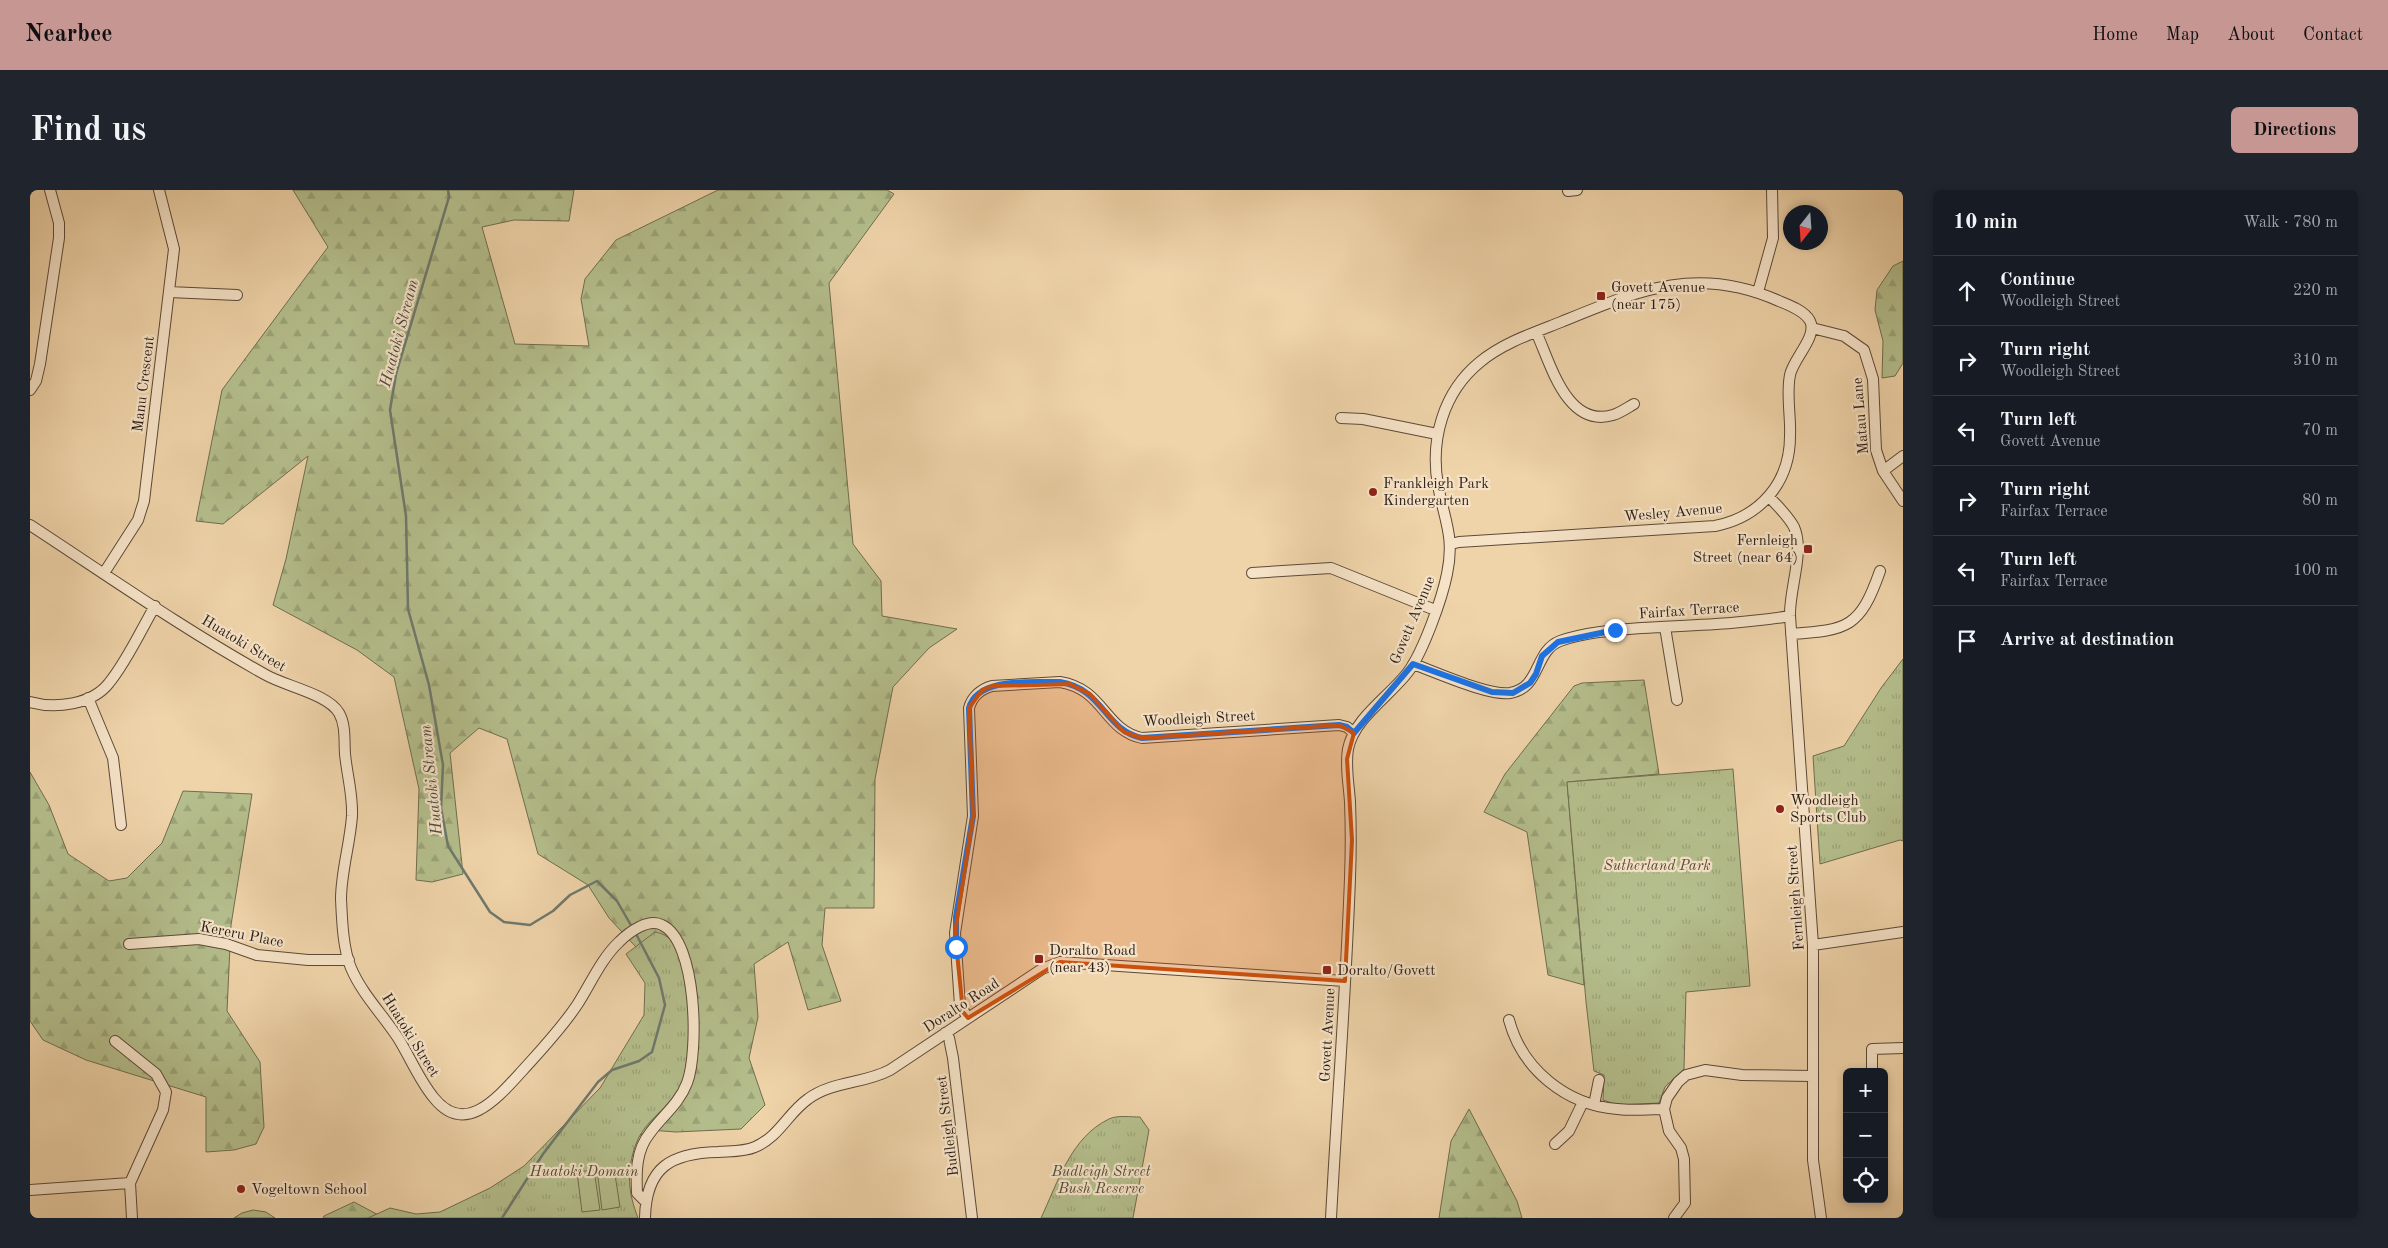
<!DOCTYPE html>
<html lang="en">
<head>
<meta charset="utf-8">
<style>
	body { margin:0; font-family:"Old Standard TT",serif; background:#20242c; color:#f1f3f6 }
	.controls { position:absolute; right:15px; bottom:15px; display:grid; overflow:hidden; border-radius:8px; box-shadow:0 2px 8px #0003 }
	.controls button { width:45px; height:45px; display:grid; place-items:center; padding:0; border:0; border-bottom:1px solid #363941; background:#171b24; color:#f1f3f6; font:25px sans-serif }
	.compass { position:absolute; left:1753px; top:15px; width:45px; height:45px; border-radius:50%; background:#171b24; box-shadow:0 2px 8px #0003; rotate:197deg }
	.stop { position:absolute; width:15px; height:15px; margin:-11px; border:4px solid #1a73e8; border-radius:50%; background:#fff }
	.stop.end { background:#1a73e8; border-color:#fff; box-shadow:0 1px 5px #0008 }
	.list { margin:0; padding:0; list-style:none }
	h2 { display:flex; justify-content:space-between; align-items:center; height:65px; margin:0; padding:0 20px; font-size:21px }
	h2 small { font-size:16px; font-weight:400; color:#9ea1a6 }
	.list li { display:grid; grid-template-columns:32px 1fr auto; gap:15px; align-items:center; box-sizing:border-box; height:70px; padding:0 20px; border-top:1px solid #363941 }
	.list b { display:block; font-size:19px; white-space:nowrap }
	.list p { margin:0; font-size:16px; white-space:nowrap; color:#9ea1a6 }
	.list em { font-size:16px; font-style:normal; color:#9ea1a6 }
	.icon { flex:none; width:28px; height:28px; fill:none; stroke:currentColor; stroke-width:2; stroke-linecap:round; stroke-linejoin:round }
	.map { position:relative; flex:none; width:1873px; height:1028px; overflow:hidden; border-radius:8px }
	header { display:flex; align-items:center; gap:30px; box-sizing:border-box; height:70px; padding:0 25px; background:#c59692; color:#111 }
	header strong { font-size:24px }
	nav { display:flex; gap:28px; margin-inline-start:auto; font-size:18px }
	.intro { display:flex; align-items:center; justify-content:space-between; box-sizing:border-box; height:120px; padding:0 30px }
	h1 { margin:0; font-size:35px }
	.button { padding:12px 22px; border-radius:8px; background:#c59692; color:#111; font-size:18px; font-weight:700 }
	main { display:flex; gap:30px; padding:0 30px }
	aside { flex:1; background:#171b24; border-radius:8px; box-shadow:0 2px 8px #0003 }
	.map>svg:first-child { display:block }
</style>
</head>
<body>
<header>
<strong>Nearbee</strong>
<nav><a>Home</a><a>Map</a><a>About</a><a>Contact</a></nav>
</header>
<div class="intro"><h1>Find us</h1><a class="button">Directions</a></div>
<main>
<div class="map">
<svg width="1873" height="1028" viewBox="0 0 1873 1028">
	<defs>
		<pattern id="forest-firs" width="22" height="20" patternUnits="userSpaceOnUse" patternTransform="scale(1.25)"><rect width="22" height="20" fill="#b4be8c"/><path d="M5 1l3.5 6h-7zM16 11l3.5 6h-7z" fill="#9ba378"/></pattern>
		<pattern id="park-tufts" width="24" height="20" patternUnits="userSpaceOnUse" patternTransform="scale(1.25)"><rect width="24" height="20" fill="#b4be8c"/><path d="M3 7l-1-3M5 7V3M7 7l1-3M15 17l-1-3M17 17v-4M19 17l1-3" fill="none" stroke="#9ba378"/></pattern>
	</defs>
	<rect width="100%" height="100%" fill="#efd3a9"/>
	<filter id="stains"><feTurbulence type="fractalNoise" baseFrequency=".004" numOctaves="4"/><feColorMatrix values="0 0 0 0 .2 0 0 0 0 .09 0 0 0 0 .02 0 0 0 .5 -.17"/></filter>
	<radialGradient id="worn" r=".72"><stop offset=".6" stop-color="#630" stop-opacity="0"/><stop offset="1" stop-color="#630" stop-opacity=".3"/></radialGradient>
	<path fill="url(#forest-firs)" stroke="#706d50" d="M263,0h281l-5,31 -55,-1 -32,7 33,117 74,2 -8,-47 4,-20 31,-39 102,-50h169l7,4 -65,89 24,261 28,37 1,35 75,13 -28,19 -36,39 -18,92 -1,129h-49l-3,37 19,56 -33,9 -20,-68 -34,22 4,53 -9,41 16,47 -24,24 -65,3 -27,-2 -73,43 -73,24 143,-151 2,-86 -39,-42 -21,-33 -50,-31 -31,-115 -28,-11 -29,25 13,121 -31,8 -16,-2 3,-91 -25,-112 -37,-27 -84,-45 13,-46 22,-103 -85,68 -27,-3 26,-131 106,-143z
		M1873,71v102l-8,13 -13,2 1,-37 -8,-31 2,-20 16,-24z
		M1614,490l15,94 -92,8 17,203 -36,-10 -21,-143 -43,-20 21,-38 69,-88 8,-3z
		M0,582l19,33 19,49 41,27 18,-3 35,-35 21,-52 69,3 -21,131 -4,86 33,51 4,65 -8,17 -22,6 -28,2v-55l-120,-37 -43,-20 -13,-19z
		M1439,919l48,92 5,17h-83l12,-77z
		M324,1012l30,16h-61l1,-2z"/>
	<path fill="url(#park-tufts)" stroke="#706d50" d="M1873,469v182l-3,-1 -80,24 -7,-108 31,-10 37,-58z
		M1703,579l17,217 -64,6 -2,77 -19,18 -6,16 -41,2 -15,-5 1,-25 -10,-4 -8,-69 -19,-220z
		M625,742c7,1 14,5 19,11 17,23 20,125 6,149 -3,4 -8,8 -11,11 -13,13 -27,24 -33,41 -10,27 -8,48 2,74h-270l22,-10 26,6 24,-2 50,-24 34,-22 76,-78 44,-73 1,-32 -19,-29z
		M1110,927l9,13 -16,88h-92c17,-36 30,-81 68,-99 8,-4 22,-2 31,-2z"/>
	<path fill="#b4be8c" stroke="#706d50" d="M584,978l6,39 -18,3 -5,-40z
		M564,980l6,40 -18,2 -5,-40z
		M223,1020l13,2 9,6h-41l8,-5z"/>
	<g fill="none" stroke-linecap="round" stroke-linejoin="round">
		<path stroke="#6e796e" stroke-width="2.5" d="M418,0l1,7 -53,177 -6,36 16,106 2,93 21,76 14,80 -2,43 7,38 42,66 14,10 26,3 23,-14 17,-16 27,-14 20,20 15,26
			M472,1028l41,-64 55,-72 14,-12 27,-9 13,-9 13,-47 -6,-27 -24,-46"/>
		<g stroke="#5c4a38" stroke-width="12">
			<path id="minor" d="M1538,1l9,-1
				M139,102l68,3
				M1728,102l15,-54 -1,-48
				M1782,138l32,8 20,14 9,29 3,71 7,21 20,30
				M1506,142c14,29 30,97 77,83 7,-2 14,-7 21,-11
				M0,200l6,-9 4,-17 19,-126v-15l-9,-33
				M1311,228l22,1 74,15
				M1853,281l20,-15
				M1739,307c9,9 19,19 25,30 11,25 -5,62 -4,89l23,329v215l8,58
				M0,335c78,51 155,105 236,150 19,11 62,19 73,38 7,12 5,28 6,41 2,21 8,41 7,62 -2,28 -11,56 -11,83 1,22 2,50 10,69 11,26 32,47 47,70 12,19 21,42 36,60 32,40 66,-3 89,-28 19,-21 38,-41 54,-65 13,-20 24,-46 42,-63 10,-10 29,-24 43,-17 35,16 37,126 25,158 -8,21 -25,33 -37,50 -14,17 -14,39 -13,60l9,9
				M74,383l34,-53 6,-19 30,-252 -15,-59
				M1222,383l79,-5 104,42
				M1635,437l12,73
				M1761,444c57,-4 69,-6 89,-63
				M1383,474c23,8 75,32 97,29 31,-5 24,-42 50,-52 25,-9 56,-11 82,-13 49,-3 100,-4 148,-12
				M58,508l25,60 8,67
				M0,512c25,7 62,3 79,-19 18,-22 32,-53 46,-77
				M99,754l70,-5 27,5 31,11 51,5h41
				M1783,755l90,-13
				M938,828l-8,-13 -5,-72 18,-117 -4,-108c3,-11 12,-19 23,-22l68,-4c44,7 44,48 82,56l197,-13 8,2 7,6
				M1479,830c13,49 57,85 108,89 16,2 31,0 47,0
				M915,843l4,5 4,20 19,160
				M85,851l41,33 10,18 -3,18 -33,73 2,35
				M1842,882v-23l31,-1
				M1564,915l5,-25
				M1525,954l14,-13 14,-29
				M0,1000l100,-7
				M615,1028c1,-51 26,-65 73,-66 12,-1 26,0 37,-5 24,-10 33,-34 53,-48 24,-18 56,-15 82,-29l152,-101 18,-7 285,19
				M1301,1028c6,-113 15,-227 19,-340 1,-26 1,-51 0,-76 -1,-17 -5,-36 -2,-53 6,-31 42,-53 60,-77 15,-20 34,-73 39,-98 8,-38 -3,-54 -9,-89 -8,-45 5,-93 42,-123 23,-19 53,-29 81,-40 76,-31 136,-58 218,-21 10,4 26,10 31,20 8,15 -17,38 -20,54 -4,20 1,41 0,61 0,47 -30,81 -75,90l-256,16 -8,2
				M1644,1028l11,-15 -1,-44 -3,-11 -12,-17 -5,-22 3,-11 11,-16 8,-7 19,-5 37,5 70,1"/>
		</g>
		<use href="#minor" stroke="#f5e2c7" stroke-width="10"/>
	</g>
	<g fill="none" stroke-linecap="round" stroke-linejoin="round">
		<path stroke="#1a73e8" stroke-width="6" d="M926,757v-30l17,-101 -4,-108c9,-32 64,-25 91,-26 44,7 44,48 82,56l197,-13 8,2 7,6 59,-69 79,28 21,1 17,-10 6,-9 6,-18 16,-14 57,-12"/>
	</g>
	<path fill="#cc500d" fill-opacity="0.2" stroke="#cc500d" stroke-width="4" stroke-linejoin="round" d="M1040,494l20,10 34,38 18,6 197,-13 15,8 -7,26 5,81 -7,141 -285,-19 -92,56 -5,-6 -8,-79 18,-117 -4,-108 13,-18 10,-4z"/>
	<g fill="#8f2418" stroke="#f5e2c7" stroke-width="2">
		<rect x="1566" y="101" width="10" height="10" rx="2.5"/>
		<circle cx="1343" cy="302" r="5"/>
		<rect x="1773" y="354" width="10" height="10" rx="2.5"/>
		<circle cx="1750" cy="619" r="5"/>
		<rect x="1004" y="764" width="10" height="10" rx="2.5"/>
		<rect x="1292" y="775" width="10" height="10" rx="2.5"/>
		<circle cx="211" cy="999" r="5"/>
	</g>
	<g text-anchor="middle" stroke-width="4.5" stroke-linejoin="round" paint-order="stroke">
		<g font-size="15" fill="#2b1c13" stroke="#f5e2c7" text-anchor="start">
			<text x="1581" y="102">Govett Avenue<tspan x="1581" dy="17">(near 175)</tspan></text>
			<text x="1353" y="298">Frankleigh Park<tspan x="1353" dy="17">Kindergarten</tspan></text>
			<text x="1768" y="355" text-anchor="end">Fernleigh<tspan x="1768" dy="17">Street (near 64)</tspan></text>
			<text x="1760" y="615">Woodleigh<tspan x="1760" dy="17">Sports Club</tspan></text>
			<text x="1019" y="765">Doralto Road<tspan x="1019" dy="17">(near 43)</tspan></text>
			<text x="1307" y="785">Doralto/Govett</text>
			<text x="221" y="1004">Vogeltown School</text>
		</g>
		<g font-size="15" fill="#2b1c13" stroke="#f5e2c7">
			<text transform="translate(113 194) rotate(-83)" y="5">Manu Crescent</text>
			<text transform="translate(1830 226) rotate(-95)" y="5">Matau Lane</text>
			<text transform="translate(1643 322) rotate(-5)" y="5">Wesley Avenue</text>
			<text transform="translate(1659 420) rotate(-4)" y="5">Fairfax Terrace</text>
			<text transform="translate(1382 430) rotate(-67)" y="5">Govett Avenue</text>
			<text transform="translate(214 453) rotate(31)" y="5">Huatoki Street</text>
			<text transform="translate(1169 528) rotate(-3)" y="5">Woodleigh Street</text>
			<text transform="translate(1765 708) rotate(-94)" y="5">Fernleigh Street</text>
			<text transform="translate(212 744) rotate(11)" y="5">Kereru Place</text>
			<text transform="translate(931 815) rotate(-33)" y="5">Doralto Road</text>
			<text transform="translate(381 845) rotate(58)" y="5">Huatoki Street</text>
			<text transform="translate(1297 845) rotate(-87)" y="5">Govett Avenue</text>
			<text transform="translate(917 936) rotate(-97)" y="5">Budleigh Street</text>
		</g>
		<g font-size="15" font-style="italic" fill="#544d37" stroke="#f5e2c7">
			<text x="1627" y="680">Sutherland Park</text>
			<text x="554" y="986">Huatoki Domain</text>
			<text x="1071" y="986">Budleigh Street<tspan x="1071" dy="17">Bush Reserve</tspan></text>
		</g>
		<g font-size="16" font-style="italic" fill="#4c4a41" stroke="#f5e2c7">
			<text transform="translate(368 143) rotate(-75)" y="6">Huatoki Stream</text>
			<text transform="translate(400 590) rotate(-96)" y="6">Huatoki Stream</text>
		</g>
	</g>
	<rect width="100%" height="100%" filter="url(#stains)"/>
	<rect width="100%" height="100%" fill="url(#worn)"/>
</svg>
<div class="controls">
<button>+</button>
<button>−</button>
<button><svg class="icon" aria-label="locate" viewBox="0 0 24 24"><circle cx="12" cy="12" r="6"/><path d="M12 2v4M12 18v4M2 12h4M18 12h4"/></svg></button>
</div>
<svg class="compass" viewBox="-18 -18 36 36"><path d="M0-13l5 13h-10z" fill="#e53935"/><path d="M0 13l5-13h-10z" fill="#9ea1a6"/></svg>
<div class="stop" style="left:926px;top:757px"></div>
<div class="stop end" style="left:1585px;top:440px"></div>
</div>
<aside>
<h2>10 min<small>Walk · 780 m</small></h2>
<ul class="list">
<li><svg class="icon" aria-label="ahead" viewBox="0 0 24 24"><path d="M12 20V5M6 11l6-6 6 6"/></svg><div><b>Continue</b><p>Woodleigh Street</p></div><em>220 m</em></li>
<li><svg class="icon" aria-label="right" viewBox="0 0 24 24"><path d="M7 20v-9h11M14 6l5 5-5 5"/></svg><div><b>Turn right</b><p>Woodleigh Street</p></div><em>310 m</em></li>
<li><svg class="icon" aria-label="left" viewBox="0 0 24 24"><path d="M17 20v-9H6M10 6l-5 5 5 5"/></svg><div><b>Turn left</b><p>Govett Avenue</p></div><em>70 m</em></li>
<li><svg class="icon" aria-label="right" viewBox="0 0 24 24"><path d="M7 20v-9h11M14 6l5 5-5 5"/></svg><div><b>Turn right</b><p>Fairfax Terrace</p></div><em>80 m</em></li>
<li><svg class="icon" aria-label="left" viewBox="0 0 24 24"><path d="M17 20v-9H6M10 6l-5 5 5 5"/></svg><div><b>Turn left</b><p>Fairfax Terrace</p></div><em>100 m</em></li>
<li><svg class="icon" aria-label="arrive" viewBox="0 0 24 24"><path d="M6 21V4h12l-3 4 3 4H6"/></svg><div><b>Arrive at destination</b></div></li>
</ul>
</aside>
</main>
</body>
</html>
